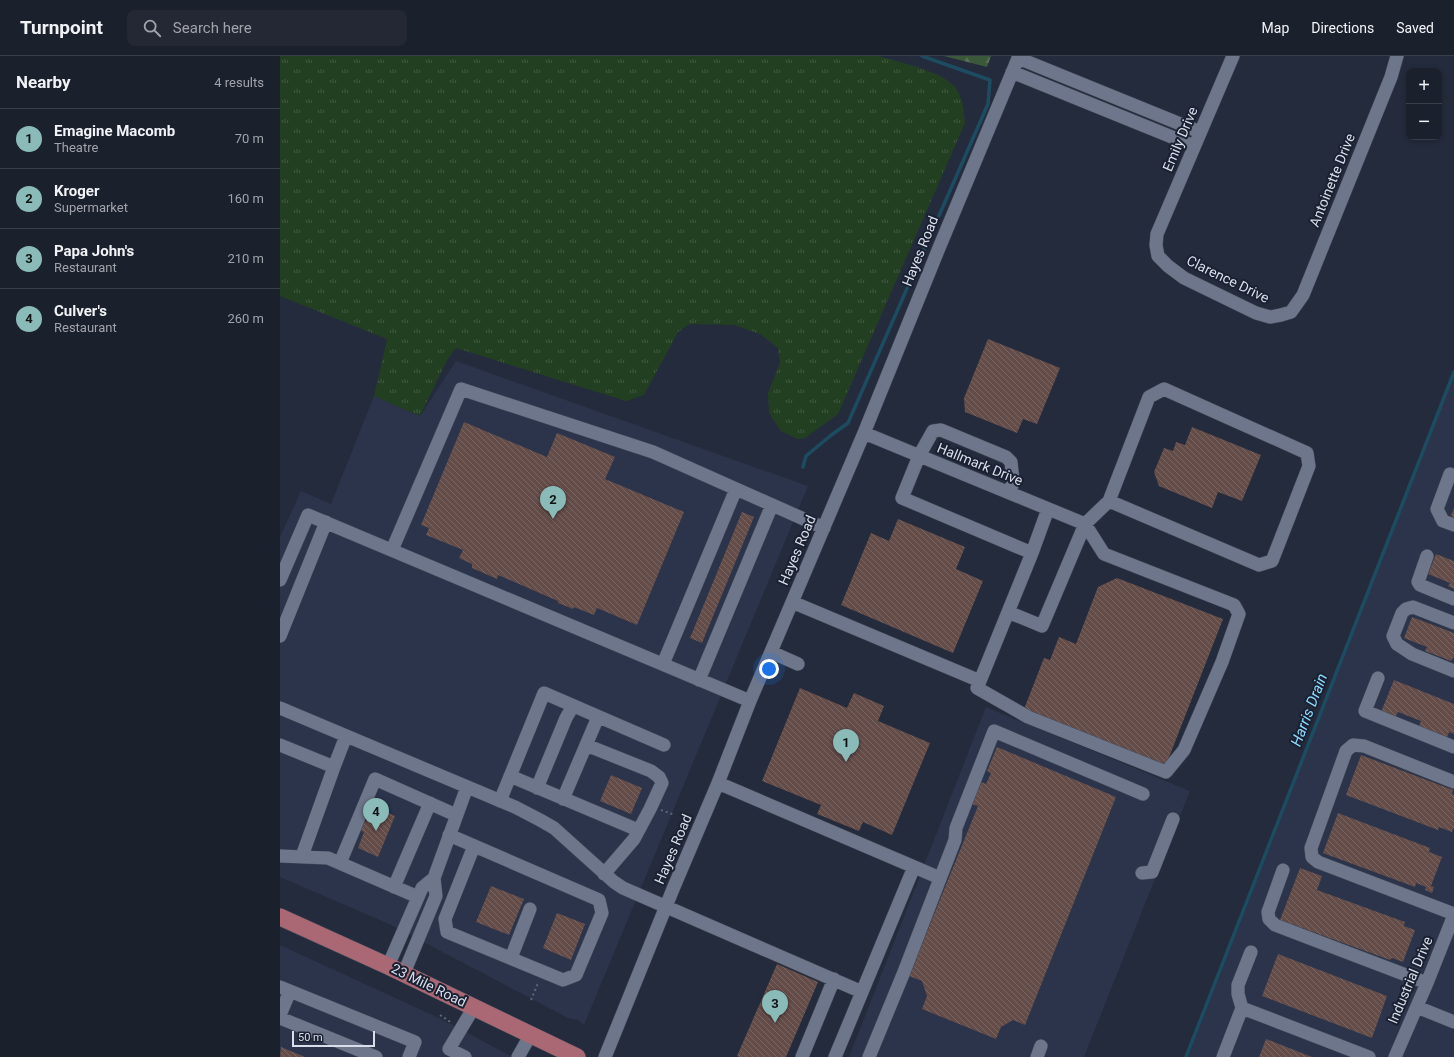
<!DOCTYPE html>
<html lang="en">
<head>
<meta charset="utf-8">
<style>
	body { margin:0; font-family:Roboto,sans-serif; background:#242835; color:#f1f3f6 }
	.controls { position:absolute; right:12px; top:12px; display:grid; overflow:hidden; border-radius:8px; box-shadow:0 2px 6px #0003 }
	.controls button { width:36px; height:36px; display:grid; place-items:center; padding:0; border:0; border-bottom:1px solid #393e49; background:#1b202d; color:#f1f3f6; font:20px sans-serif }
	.scale { position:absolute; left:12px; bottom:10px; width:83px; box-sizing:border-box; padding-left:4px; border:2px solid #d9deea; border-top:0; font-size:11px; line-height:14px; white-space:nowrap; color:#d9deea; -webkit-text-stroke:3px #1a2132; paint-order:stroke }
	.you { position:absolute; left:489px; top:613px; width:14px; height:14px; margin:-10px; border:3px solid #fff; border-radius:50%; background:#1a73e8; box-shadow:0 0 0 6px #1a73e833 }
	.badge { display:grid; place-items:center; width:26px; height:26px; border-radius:50%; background:#8bbbb9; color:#111; font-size:13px; font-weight:700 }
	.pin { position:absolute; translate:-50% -33px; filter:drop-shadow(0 1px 2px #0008) }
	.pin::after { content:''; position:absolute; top:21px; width:14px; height:12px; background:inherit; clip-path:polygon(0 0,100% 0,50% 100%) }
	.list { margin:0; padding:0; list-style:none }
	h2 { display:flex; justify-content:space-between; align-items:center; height:52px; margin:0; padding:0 16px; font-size:17px }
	h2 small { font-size:13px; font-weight:400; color:#a0a3aa }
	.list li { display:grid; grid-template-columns:26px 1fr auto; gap:12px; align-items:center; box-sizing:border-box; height:60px; padding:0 16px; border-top:1px solid #393e49 }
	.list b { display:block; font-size:15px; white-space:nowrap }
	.list p { margin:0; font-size:13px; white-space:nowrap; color:#a0a3aa }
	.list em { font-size:13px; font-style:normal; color:#a0a3aa }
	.icon { flex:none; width:22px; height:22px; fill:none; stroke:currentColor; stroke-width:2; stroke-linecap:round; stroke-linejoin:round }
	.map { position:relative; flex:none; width:1174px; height:1001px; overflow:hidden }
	header { display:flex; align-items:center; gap:24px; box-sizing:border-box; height:56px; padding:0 20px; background:#1b202d; border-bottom:1px solid #393e49 }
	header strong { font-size:19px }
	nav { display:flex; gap:22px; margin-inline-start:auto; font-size:14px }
	.search { width:280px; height:36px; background:#242835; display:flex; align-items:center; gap:10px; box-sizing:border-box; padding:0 14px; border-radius:8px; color:#a0a3aa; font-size:15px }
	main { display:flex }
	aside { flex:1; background:#1b202d }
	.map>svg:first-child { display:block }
</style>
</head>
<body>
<header>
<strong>Turnpoint</strong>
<div class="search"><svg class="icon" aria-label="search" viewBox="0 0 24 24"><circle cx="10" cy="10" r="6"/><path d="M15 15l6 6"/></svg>Search here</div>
<nav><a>Map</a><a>Directions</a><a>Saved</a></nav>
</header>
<main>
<aside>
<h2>Nearby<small>4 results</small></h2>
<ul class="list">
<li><span class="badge">1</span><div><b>Emagine Macomb</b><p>Theatre</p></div><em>70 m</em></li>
<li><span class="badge">2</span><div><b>Kroger</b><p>Supermarket</p></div><em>160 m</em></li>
<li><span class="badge">3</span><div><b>Papa John's</b><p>Restaurant</p></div><em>210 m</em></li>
<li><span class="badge">4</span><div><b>Culver's</b><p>Restaurant</p></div><em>260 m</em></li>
</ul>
</aside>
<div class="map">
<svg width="1174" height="1001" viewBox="0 0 1174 1001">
	<defs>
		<pattern id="grass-tufts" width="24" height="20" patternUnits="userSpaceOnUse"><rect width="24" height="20" fill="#233f22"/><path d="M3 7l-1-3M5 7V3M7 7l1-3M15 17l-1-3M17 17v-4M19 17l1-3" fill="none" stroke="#425a42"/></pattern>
		<pattern id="forest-firs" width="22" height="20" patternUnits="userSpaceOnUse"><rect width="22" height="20" fill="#3b593a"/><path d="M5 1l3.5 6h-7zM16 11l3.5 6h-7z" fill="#577057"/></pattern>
		<pattern id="building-back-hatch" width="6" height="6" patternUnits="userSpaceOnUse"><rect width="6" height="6" fill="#644c49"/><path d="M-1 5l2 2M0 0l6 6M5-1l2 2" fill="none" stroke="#7a6563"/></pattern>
	</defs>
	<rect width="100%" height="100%" fill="#242b3c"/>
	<path fill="#2b344b" d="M176,305l352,125 -224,539 -6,-5 -10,-2 -179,-94 -109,-47v-340l21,-46 30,13 43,-108 46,20z
		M1174,318v683h-266z
		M706,651l204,84 -106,266h-235z
		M0,889l159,73 74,39h-233z"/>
	<path fill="url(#grass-tufts)" d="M0,0h599c19,6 68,16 78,34 6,11 7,21 8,33l-127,291 -33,24 -8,1 -16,-8 -12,-18 -1,-20 12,-30 -2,-15 -18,-14 -26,-9 -44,-1 -12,8 -34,63 -18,6 -170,-53 -9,12 -27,56 -46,-20 13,-57 -107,-43z"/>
	<path fill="url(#forest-firs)" d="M664,0h47l-4,11z"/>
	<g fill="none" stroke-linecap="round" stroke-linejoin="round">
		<path stroke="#1d4c61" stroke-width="3.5" d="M523,411l3,-11 24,-20 18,-13 140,-319 2,-24 -68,-24
			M906,1001l268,-685"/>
	</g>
	<path fill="url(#building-back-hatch)" d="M708,283l72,29 -23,56 -14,-5 -6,14 -52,-21 -1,-14z
		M184,366l83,35 10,-24 58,24 -10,22 79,33 -47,113 -40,-17 -3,7 -20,-8 -1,2 -15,-6v-2l-60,-26 -1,4 -25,-11v-4l-13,-6 4,-8 -37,-15 3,-7 -8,-3z
		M912,371l69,28 -19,46 -24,-9 -6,16 -53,-22 -5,-14 10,-24 9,3 3,-9 9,3z
		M1174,452v10l-3,-3z
		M462,456l12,5 -52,126 -12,-5z
		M618,463l67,28 -9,22 27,12 -30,72 -112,-48 30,-72 18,8z
		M1156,498l18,7v28l-6,-3 2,-3 -22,-9z
		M837,522l106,41 -57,146 -142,-56 20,-51 6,2 9,-23 17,7 22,-57z
		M1132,561l42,16v25h-1l-2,3 -26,-10 2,-4 -23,-9z
		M1114,624l60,24v30l-5,-2 -2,6 -28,-12 2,-5 -23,-9 -3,6 -14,-6z
		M520,632l47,20 7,-15 30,13 -6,15 52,22 -38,92 -29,-13 -4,9 -42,-17 4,-9 -59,-24z
		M717,691l119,50 -91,228 -12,-5 -12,7 -5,12 -74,-30 5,-13 -5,-15 -13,-5 69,-170 -6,-2 9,-22 5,2 5,-11 -4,-2z
		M1081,699l92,35 -1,4 2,1v32l-2,5 -13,-5 -1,3 -92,-35z
		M331,719l31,13 -11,26 -31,-13z
		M93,750l22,10 -17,41 -20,-9 6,-16 -4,-2 4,-9 2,1z
		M1058,757l92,35 -1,4 13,5 -11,29 3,1 -2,6 -7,-3 1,-3 -10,-4 -1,4 -92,-34z
		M1020,812l22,8 -5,14 88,32 -1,4 11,4 -12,32 -11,-4 -2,2 -110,-40z
		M211,830l33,13 -15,36 -33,-13z
		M277,857l28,11 -14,36 -28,-12z
		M998,898l109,42 -15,42 -110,-42z
		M497,908l41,18 -32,75h-47l-2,-1z
		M986,983l46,18h-53z
		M1,991l24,10h-25z"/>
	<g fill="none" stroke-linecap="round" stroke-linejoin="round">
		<g stroke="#424857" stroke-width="14">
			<path id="minor" d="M953,0l-76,178 -1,11 2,11 10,10 16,12 72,35 14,4 11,-2 10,-3 12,-17 88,-218 6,-21
				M738,2l182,74
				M732,16l182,74
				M584,377l221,91 24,-23 40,-104 15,-8 143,64 2,13 -37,95 -13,4 -150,-64
				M1170,418l-13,35 6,12 11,4
				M730,437l3,-12 -2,-19 -5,-5 -65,-27 -8,1 -14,25 -17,42 130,55 16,-44
				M112,494l69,-161 192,63 171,76
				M1147,500l-9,26 2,3 34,14
				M0,524l28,-65 442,186
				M512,546l188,79
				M728,556l34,14 43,-102 19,30 130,51 5,9 -17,48 -38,88 -18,22 -138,-55 -51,-29 3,-7 52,-128
				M1174,567l-41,-16 -7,2 -4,4 -9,23 4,8 15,10 42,17
				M0,580l46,-114
				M491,596l27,12
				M383,608l73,-175
				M1098,622l-13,33 89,36
				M419,624l73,-175
				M0,652l235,99 25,13 14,8 60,54 9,6 239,104
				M0,689l54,22 12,-31
				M306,689l65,26 8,6 3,6 -12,26 -16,30 -30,35
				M230,720l128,54
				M1174,726l-90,-36 -11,-1 -7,6 -35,97 1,9 6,5 136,52
				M438,727l222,95
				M257,732l29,-70 7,-12
				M283,743l35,-82
				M220,745l44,-108 120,52
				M169,779l150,65 3,13 -26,62 -13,5 -116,-48 -2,-13 29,-73
				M0,800l48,2 90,39
				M22,800l32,-89
				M60,807l35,-84 81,36
				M1003,814l-15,42 1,7 6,6 152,58
				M862,817l10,-1 21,-53
				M114,831l36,-84
				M971,896l-13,33v9l4,14 127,49
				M231,902l19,-49
				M108,910l34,-78 12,-10
				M124,917l32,-77 -2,-18 33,-91
				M0,931l135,55 -6,15
				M1137,951l37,15
				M0,959l10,-24
				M0,962l96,39
				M185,1001l-16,-8 25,-42
				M238,1001l13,-23
				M325,1001l68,-168 45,-106 32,-82 114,-268 75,-185 80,-192
				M522,1001l32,-78
				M555,1001l79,-190
				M589,1001l35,-85 51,-132 1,-12 38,-97 149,63
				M757,1001l4,-11
				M943,1001l19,-49
				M1115,1001l32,-74 27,-68"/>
		</g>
		<g stroke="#424857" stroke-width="18">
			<path id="major" d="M0,861l108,49 189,91"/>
		</g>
		<path stroke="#616777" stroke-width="2" stroke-dasharray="2 3" stroke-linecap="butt" d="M381,754l14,5
			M251,944l7,-17
			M160,959l12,8"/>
		<use href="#minor" stroke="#6d768a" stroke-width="13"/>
		<use href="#major" stroke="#aa6774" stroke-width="17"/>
	</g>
	<g text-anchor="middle" stroke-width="4" stroke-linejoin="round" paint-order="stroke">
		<g font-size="14" fill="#d9deea" stroke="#1a2132">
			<text transform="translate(900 83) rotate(-67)" y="5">Emily Drive</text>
			<text transform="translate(1052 124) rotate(-68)" y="5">Antoinette Drive</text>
			<text transform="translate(640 195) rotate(-68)" y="5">Hayes Road</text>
			<text transform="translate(948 223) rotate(26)" y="5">Clarence Drive</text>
			<text transform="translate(700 408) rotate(22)" y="5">Hallmark Drive</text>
			<text transform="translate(517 494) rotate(-67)" y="5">Hayes Road</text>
			<text transform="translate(393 793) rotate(-67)" y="5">Hayes Road</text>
			<text transform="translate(1130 924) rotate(-67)" y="5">Industrial Drive</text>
			<text transform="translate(149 929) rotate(26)" y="5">23 Mile Road</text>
		</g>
		<g font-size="15" font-style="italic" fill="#8ddaff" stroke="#1a2132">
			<text transform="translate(1029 654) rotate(-69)" y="5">Harris Drain</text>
		</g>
	</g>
</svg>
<div class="controls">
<button>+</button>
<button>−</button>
</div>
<div class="scale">50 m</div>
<div class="you"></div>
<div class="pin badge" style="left:566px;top:706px">1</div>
<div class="pin badge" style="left:273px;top:463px">2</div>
<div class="pin badge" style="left:495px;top:967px">3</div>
<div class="pin badge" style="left:96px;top:775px">4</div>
</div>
</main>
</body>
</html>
